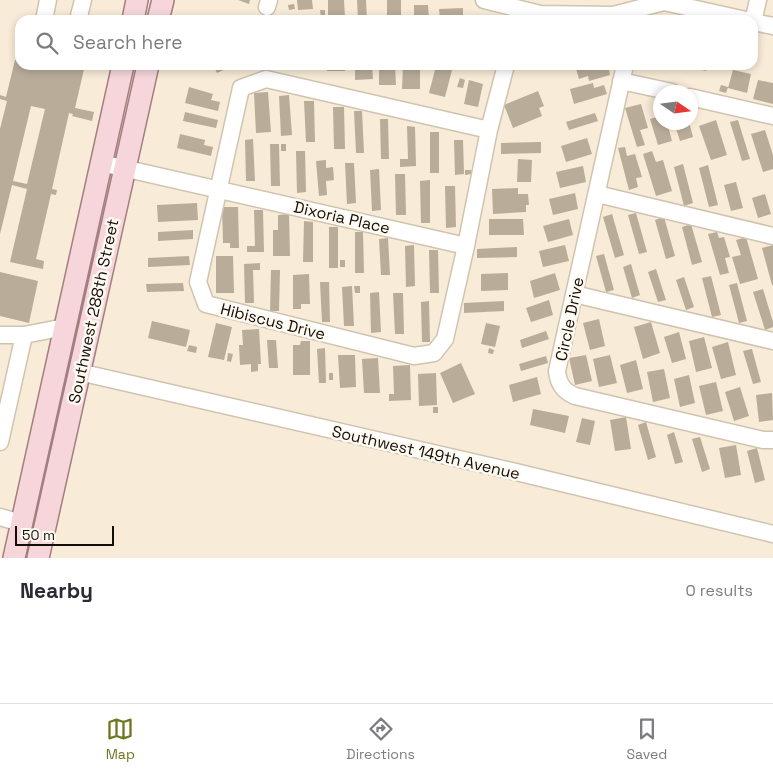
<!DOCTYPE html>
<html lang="en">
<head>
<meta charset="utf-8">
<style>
	body { margin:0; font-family:"Space Grotesk",sans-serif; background:#f7f7f7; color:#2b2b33 }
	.compass { position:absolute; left:653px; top:85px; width:45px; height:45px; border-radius:50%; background:#fff; box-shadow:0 2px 8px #0003; rotate:103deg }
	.scale { position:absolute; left:15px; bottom:12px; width:99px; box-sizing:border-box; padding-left:5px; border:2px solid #120e07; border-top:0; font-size:14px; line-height:18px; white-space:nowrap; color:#120e07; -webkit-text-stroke:4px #fffaf1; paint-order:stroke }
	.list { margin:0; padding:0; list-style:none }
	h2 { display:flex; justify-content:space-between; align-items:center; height:65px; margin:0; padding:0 20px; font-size:21px }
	h2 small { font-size:16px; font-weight:400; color:#7c7c81 }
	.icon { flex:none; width:28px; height:28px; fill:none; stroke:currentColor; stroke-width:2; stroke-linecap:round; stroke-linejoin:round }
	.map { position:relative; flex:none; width:773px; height:558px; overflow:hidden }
	.search { position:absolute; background:#fff; box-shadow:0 2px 8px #0003; left:15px; right:15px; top:15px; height:55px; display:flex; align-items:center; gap:12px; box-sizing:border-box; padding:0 18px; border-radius:15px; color:#7c7c81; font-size:19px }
	.sheet { height:145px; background:#fff }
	nav { display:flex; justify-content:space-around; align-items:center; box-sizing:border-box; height:70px; border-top:1px solid #e1e1e2; background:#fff; font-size:14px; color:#7c7c81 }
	nav a { display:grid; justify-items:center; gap:2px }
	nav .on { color:#707721 }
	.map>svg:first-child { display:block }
</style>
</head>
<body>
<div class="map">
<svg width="773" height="558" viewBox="0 0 773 558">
	<rect width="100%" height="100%" fill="#f8ebd7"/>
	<path fill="#b9ac99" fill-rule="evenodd" d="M238,0h12l-1,4z
		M297,0h15l1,9 -15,1z
		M328,0h16l1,17 -17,1z
		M357,0h9l1,20h-9z
		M387,0h14v20h-14z
		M294,4l1,5 -6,1 -1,-5z
		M414,5h14l1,15h-15z
		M463,8v12h-23l-1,-11z
		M320,10h5v8h-4z
		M691,17l11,2v1h-12z
		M15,60l5,1v4h16l9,2v-2h40l-10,43 19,4 -2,9 -20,-5 1,-2 -4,-1 -17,76 5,1 -1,5 -5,-1 -15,65 8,2 -1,8 -33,-7 17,-73 -15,-4 -12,49v-105l7,-28 -7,-2v-4l6,2zM31,106l14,3 -18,75 -14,-3z
		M213,65h21l-17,8z
		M306,65h17v3l-17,1z
		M327,65h18v6h-18z
		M355,65h17l1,14 -18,1z
		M379,65h16l1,20h-17z
		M403,65h17v24h-18z
		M575,65h36l1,3 -3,1 1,6 -21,6 -1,-5 -9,3z
		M683,65h25l-2,6z
		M436,66l16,4 -7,27 -16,-4z
		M733,70l18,4 -4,19 -19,-5z
		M460,78l5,2 -2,8 -6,-1z
		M469,80l14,4 -5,23 -14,-3z
		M758,80l15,3v21l-20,-5z
		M593,83l1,5 10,-3 3,9 -33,10 -4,-15z
		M721,85l7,2 -2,6 -7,-2z
		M189,87l24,7 -2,6 9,2 -2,9 -33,-8z
		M538,91l6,15 -5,2 3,8 -29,12 -9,-23z
		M268,92l3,40 -15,1 -2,-40z
		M289,95l3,40 -11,1 -2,-40z
		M304,101h10l1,41h-9z
		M641,104l7,24 -8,2 5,15 -8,2 -12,-39z
		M333,107h11l1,42h-11z
		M354,111h8l2,42h-8z
		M185,112l33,8 -2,8 -33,-7z
		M595,113l3,8 -29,9 -3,-8z
		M660,116v6h7l5,19 -14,4 -8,-26z
		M380,119h8l1,40h-8z
		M716,120l11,35 -16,5 -12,-34z
		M738,120l12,39 -8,2 -12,-39z
		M674,122h15l4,15 -13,4z
		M407,126l8,1 1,39 -16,1v-8h8z
		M765,130l8,25v14l-10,3 -12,-38z
		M430,132h9v41h-9z
		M180,134l25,6 -1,5 9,2 -2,9 -34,-8z
		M587,138l5,16 -26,8 -5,-16z
		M253,139l2,42h-9l-1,-41z
		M454,140h9l1,34 -9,1z
		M541,142v11l-40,1v-11z
		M270,144h9l1,42h-9z
		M281,144h5v7h-5z
		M625,147l2,9 8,-2 7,23 -6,1 2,9 -9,3 -11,-42z
		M296,151h9l1,41 -9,1z
		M652,151l4,11 7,-2 9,31 -16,5 -13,-42z
		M518,159l14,1 -1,22h-14z
		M326,160v8l7,-1 1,13 -8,1 1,14 -8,1 -3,-35z
		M345,163h9l2,40 -9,1z
		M683,164l10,39 -9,3 -10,-39z
		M708,165l10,40 -9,2 -10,-39z
		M583,166l3,16 -26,6 -4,-16z
		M379,169l2,41 -9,1 -2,-41z
		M465,170h6v4l-6,1z
		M395,174h10l1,41h-10z
		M430,180v43h-9l-1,-42z
		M736,182l7,26 -12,3 -7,-26z
		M445,186h10l1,41 -10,1z
		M518,188v6h10l1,11h-3v7l-33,2 -1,-25z
		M575,193l3,16 -25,6 -4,-16z
		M765,194l6,20 -13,4 -6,-20z
		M197,203l1,17 -40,2 -1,-17z
		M222,207h16l1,41h-9v-5h-7z
		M254,210h9l1,42h-17v-6h8z
		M636,213l11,39 -8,2 -11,-39z
		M289,214l1,42h-17v-26h5v-15z
		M612,214l12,41 -9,3 -12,-41z
		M664,217l11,39 -9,3 -11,-39z
		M489,219h34l1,16h-35z
		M569,219l4,16 -25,7 -5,-16z
		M304,221l9,1v40h-10z
		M691,224l11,38 -10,3 -10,-38z
		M329,227h9v41h-9z
		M193,230v9l-35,2v-9z
		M355,232h8l1,41h-9z
		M717,232l2,6 5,-1 6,20 -5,1 4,15 -9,2 -12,-41z
		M746,237l12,42 -18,5 -8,-27 9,-2 -5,-15z
		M388,238l2,37h-9l-2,-36z
		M414,245l1,41 -9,1 -1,-41z
		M565,245l4,16 -26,6 -4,-16z
		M773,245v40h-1l-10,-37z
		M517,247v10l-40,1v-9z
		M429,250h9l1,43h-9z
		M604,254l10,36 -8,2 -10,-36z
		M189,256l1,9 -42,2v-9z
		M216,256h17l1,37h-18z
		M340,260h5v7h-5z
		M260,263v7h-7l1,33h-9l-1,-39z
		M631,264l9,31 -8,3 -9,-31z
		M656,269l10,31 -8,2 -10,-30z
		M271,270h9l-1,41h-9z
		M0,272l38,9 -9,42 -29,-7z
		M508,273v17l-27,1v-17z
		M555,273l5,17 -26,8 -4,-17z
		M309,274l1,30h-9v5h-8v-34z
		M711,276l10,39 -9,2 -10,-39z
		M684,277l10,30 -8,3 -10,-30z
		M320,282h9l1,40h-8z
		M183,283l1,8 -37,1 -1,-8z
		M737,283l10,38 -8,2 -10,-38z
		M352,286l2,40h-10l-2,-39z
		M354,286h6v7h-5z
		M763,289l10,33v5l-8,3 -12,-38z
		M379,292l2,40 -10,1 -1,-40z
		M393,293h10l1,41h-9z
		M549,300l4,15 -22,7 -5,-14z
		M429,301l1,41h-8l-1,-40z
		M504,301v10l-40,2v-10z
		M599,319l6,27 -15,4 -7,-27z
		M152,321l38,9 -4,17 -38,-9z
		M651,322l9,31 -17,6 -9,-32z
		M216,323l16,4 -8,33 -16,-3z
		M486,323l14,3 -5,21 -14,-3z
		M259,329l2,35h-3v7l-7,1v-8l-11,1 -1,-20h4l-1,-15z
		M546,331l3,8 -27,9 -2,-8z
		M679,332l7,27 -14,4 -8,-26z
		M704,337l8,31 -16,4 -7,-31z
		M267,340h9l2,28h-9z
		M301,341h9v34h-17v-30h7z
		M728,342l8,33 -15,4 -9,-32z
		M189,345l8,2 -1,6 -9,-2z
		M325,348l1,35h-7l-2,-34z
		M489,348l5,2 -1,4 -5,-1z
		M752,349l9,33 -8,2 -10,-33z
		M228,353l5,1 -2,8 -4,-1z
		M338,355h17l1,32 -16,1z
		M586,355l6,26 -17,4 -6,-27z
		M610,355l7,28 -18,4 -6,-28z
		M546,356l2,7 -27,8 -2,-7z
		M378,358l2,35h-16l-2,-34z
		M636,360l7,29 -16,4 -7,-28z
		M461,363l14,31 -22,9 -13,-30z
		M410,365l1,35 -22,1v-7h5l-1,-28z
		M664,369l6,29 -17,4 -6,-30z
		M329,373h4v7h-4z
		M436,373l1,32 -18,1 -1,-32z
		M689,375l6,28 -15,4 -6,-28z
		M537,377l4,17 -28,8 -4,-17z
		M716,382l7,29 -17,4 -7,-29z
		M740,387l9,29 -15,5 -9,-29z
		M772,393l1,27 -14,2 -3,-27z
		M433,407h5v6h-5z
		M533,409l36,7 -4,17 -35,-8z
		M626,417l5,32 -16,2 -5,-31z
		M582,418l13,3 -5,24 -14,-3z
		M646,422l10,35 -8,3 -10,-35z
		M674,432l9,30 -8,2 -8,-29z
		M700,437l10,32 -8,3 -10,-33z
		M736,445l5,30 -16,3 -6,-30z
		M757,448l8,32 -10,3 -8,-32z"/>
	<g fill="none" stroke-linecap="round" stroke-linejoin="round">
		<g stroke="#d0c4b0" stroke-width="19">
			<path id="minor" d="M484,0l56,14 73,1 51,-13 82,18
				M758,0l-5,22 20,4
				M267,7l2,-7
				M44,20l4,-20
				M78,20l5,-20
				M625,65l-68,306c1,12 6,20 18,25l188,44h10
				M621,81l51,11
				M690,97l83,19
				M489,130l-223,-51 -25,9 -43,194 8,22 208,52 20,-3 11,-14 21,-93 23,-116 17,-65
				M101,163l365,83
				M597,194l176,42
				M574,294l199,47
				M0,335h24l41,-8
				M79,372l437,100 257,62
				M0,442l24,-107
				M0,517l21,6"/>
		</g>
		<g stroke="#a27e80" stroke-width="24">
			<path id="major" d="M133,20l4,-20
				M158,20l5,-20
				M14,558l109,-493
				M38,558l110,-493"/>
		</g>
		<use href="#minor" stroke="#fff" stroke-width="16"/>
		<use href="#major" stroke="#f6d6da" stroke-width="21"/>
	</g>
	<g text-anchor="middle" stroke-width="5" stroke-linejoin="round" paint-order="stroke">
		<g font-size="16" fill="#120e07" stroke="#fffaf1">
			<text transform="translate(342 217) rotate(13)" y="6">Dixoria Place</text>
			<text transform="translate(93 311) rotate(-78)" y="6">Southwest 288th Street</text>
			<text transform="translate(569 319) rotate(-78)" y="6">Circle Drive</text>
			<text transform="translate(273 321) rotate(14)" y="6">Hibiscus Drive</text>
			<text transform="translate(426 452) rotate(13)" y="6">Southwest 149th Avenue</text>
		</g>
	</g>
</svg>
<svg class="compass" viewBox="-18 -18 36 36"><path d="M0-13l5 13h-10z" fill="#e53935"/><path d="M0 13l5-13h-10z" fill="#7c7c81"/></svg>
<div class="scale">50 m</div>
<div class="search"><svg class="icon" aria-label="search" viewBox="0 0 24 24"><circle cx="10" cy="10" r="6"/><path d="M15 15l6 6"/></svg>Search here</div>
</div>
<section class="sheet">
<h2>Nearby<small>0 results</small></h2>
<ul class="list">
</ul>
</section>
<nav>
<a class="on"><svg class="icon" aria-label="map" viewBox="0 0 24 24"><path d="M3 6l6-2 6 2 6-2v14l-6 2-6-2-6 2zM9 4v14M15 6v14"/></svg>Map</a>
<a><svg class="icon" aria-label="directions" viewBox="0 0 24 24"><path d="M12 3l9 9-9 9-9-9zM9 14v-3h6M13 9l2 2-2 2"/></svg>Directions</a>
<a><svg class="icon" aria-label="saved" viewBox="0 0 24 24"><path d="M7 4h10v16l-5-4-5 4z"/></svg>Saved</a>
</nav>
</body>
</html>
